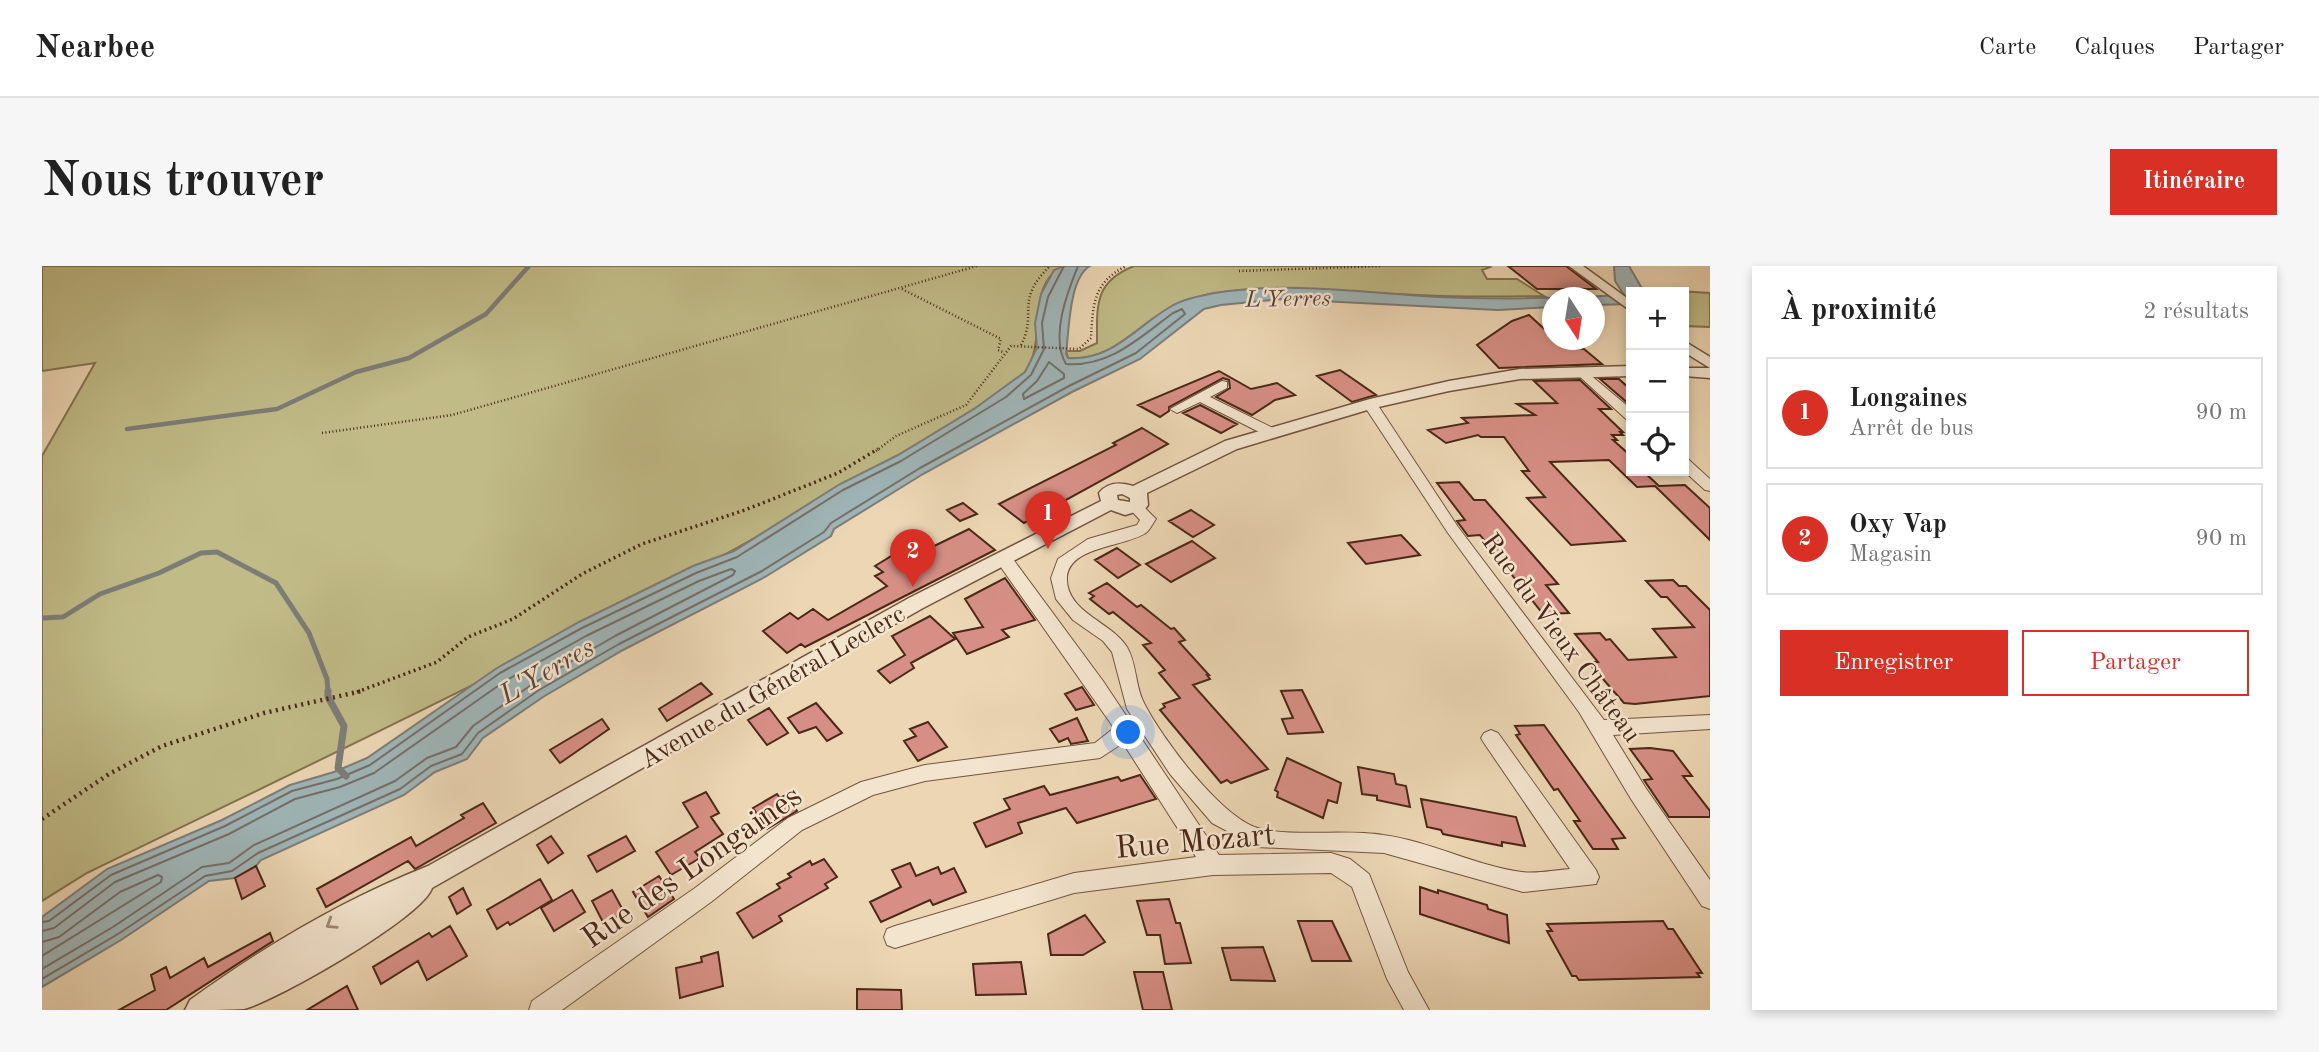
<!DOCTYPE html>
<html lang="fr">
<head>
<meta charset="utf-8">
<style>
	body { margin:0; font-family:"Old Standard TT",serif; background:#f6f6f6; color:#222 }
	.controls { position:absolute; right:21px; top:21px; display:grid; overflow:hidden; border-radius:0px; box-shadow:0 4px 10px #0003 }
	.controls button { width:63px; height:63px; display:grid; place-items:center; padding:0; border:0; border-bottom:2px solid #e0e0e0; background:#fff; color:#222; font:35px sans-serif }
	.compass { position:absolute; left:1500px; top:21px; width:63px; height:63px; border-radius:50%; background:#fff; box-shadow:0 4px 10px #0003; rotate:168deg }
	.you { position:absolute; left:1087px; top:467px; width:24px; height:24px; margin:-18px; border:5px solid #fff; border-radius:50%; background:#1a73e8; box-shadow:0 0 0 10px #1a73e833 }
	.badge { display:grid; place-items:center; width:46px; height:46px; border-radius:50%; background:#d93025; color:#fff; font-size:23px; font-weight:700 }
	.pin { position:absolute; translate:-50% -58px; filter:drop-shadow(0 2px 4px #0008) }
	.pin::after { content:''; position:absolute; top:37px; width:24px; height:21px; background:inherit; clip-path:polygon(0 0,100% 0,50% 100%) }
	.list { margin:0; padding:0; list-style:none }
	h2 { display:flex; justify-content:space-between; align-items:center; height:91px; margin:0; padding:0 28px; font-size:30px }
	h2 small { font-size:23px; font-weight:400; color:#767676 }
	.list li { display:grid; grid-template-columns:46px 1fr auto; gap:21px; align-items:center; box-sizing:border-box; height:112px; margin:0 14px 14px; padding:0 14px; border:2px solid #e0e0e0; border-radius:0px }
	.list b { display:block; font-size:26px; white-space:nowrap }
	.list p { margin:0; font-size:23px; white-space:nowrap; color:#767676 }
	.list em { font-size:23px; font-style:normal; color:#767676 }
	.actions { display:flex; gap:14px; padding:21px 28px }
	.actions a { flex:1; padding:16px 0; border:2px solid #d93025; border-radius:0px; text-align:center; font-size:24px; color:#d93025 }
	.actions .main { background:#d93025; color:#fff }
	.icon { flex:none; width:38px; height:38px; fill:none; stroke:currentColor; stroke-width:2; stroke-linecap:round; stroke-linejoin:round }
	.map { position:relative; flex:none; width:1668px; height:744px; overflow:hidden; border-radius:0px }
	header { display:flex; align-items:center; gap:42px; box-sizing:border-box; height:98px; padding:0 35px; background:#fff; border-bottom:2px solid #e0e0e0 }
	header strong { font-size:33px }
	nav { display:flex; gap:38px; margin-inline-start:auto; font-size:24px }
	.intro { display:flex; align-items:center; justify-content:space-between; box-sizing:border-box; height:168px; padding:0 42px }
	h1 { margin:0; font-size:49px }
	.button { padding:18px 32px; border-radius:0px; background:#d93025; color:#fff; font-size:24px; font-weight:700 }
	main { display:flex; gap:42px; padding:0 42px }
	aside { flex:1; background:#fff; border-radius:0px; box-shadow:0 4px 10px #0003 }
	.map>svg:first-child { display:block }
</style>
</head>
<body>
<header>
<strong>Nearbee</strong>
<nav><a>Carte</a><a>Calques</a><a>Partager</a></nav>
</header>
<div class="intro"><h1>Nous trouver</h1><a class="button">Itinéraire</a></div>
<main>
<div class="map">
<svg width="1668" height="744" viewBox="0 0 1668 744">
	<rect width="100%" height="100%" fill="#ecd6b4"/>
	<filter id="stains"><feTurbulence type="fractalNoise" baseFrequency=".00286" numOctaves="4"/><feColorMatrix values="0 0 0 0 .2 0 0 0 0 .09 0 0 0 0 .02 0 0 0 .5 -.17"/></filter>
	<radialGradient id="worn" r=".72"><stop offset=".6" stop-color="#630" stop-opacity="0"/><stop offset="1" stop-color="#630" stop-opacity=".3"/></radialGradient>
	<path fill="#c0bb87" stroke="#86724f" stroke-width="2" d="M0,0h1022c-40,18 -16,76 -39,106 -11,14 -32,25 -48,35 -283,179 -589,319 -890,466l-45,28v-445l53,-93 -53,8z
		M1092,0h353l3,1 -8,3 5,9h30l27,17c-50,1 -99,1 -148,-2 -60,-3 -122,-10 -181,-1 -23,4 -48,15 -67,29 -25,19 -47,39 -80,36l-2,-7h14l17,-8c0,-38 -3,-61 37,-77z
		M1619,24l49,3v34l-26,-1v-34h-26z"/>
	<path fill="#9fb6b9" stroke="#7d7d78" stroke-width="2" d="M1022,0h26c-21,12 -21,65 -24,88l2,4c44,3 68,-31 102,-51 13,-8 30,-11 45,-14 73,-12 150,0 223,4 62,3 125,1 186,-2l-9,-14 -1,-15h15l15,26h-13v12l-36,1 -1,-7h-42v9l-54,3 -217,-11 -60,6 -17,4 -64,50 -68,33 -149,82 -89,55 -3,7 -66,41 -142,73 -80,47 -60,41 -16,21 -32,13 -31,23 -143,65 -5,6 -21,12 -26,3 -88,59 -79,47v-70l65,-48 115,-49 68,-35 44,-13 33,-14 130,-90 82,-46 114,-56 41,-15 106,-67 58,-29 76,-46 51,-37 12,-24 -2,-25 6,-29 13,-24z"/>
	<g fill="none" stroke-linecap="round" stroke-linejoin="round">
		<path stroke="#756f68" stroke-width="2" d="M1007,96l15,12v4l-40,21 -1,-5 14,-13z
			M0,656l7,-1 62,-46 114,-49 67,-35 45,-12 33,-14 130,-92 82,-45 114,-55 41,-16 106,-67 58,-29 105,-64 25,-22 13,-26 -2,-26 6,-26 16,-31
			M0,665l12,-3 61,-46 114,-48 66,-35 45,-12 34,-14 131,-92 81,-45 113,-55 32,-12 4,2 -2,4 -118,61 -81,47 -61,43 -17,21 -29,11 -32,23 -141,64 -25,18 -27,4 -89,60 -71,42
			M0,676l17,-5 61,-45 38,-17 4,2 -1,5 -119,74
			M0,713l76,-45 87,-58 27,-5 26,-18 142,-64 31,-23 31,-12 16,-21 61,-43 80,-46 143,-73 62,-39 7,-9 89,-55 149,-82 67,-33 49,-39 -3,-5 -9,4c-34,25 -63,54 -107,51 -16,-27 1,-71 12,-98"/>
		<path stroke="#7d7d78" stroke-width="4.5" d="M85,163l150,-20 79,-37 53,-14 77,-44 43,-48"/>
		<path stroke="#7d7d78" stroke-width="5" d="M0,352l21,-1 37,-23 59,-21 42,-20 16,-1 59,31 33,50 18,46 1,13"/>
		<path stroke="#7d7d78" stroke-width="7" d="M286,425v6l16,29 -6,42 8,8"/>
	</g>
	<path fill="#d78f85" stroke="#4b2817" stroke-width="2" d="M1466,0h58l30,23h-59z
		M1487,49l23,21v4h5l11,8 16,1 18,15 -103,4 -22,-23 35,-24z
		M1298,104l36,25 -24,7 -35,-26z
		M1177,105l32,18 26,-6 18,12 -20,5 -23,15 -36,-18 14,-9 -1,-8 -6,-2 -54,29v4l-9,6 -22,-12z
		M1558,113h19l12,11v16z
		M1538,114l31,29h-12l24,23h-3l3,3h-11l5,5h-4l18,16v15h12l16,15 26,-1 25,23v32l-55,-54 -18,1 -28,-27 -59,2 75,79 -54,4 -44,-47 18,-1 -23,-26h7l-25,-34h-23l-3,-2 -32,8 -18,-13 40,-7 -6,-5 73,-3 -18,-11 40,-1 -23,-22z
		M1158,139l37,19 -16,9 -38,-20z
		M1100,162l26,16 -144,79 -25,-19 117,-59 -3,-2z
		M1417,216l15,18h11l73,84 -12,1 23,28 -26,1 -63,-79 -12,1 -11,-15 8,-1 -28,-37z
		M921,237l14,11 -17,7 -13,-11z
		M1149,244l23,15 -21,12 -24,-16z
		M927,263l26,21 -190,97 -4,-3 -14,9 -24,-22 27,-18 8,6 15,-10 15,11 59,-34 -12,-10 8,-4 -8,-6 39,-24 12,8z
		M1359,269l19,20 -54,9 -18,-21z
		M1150,275l23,17 -44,24 -25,-18z
		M1075,282l23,17 -22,13 -23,-18z
		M963,312l30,42 -33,10 7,7 -42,17 -14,-21 30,-6 -18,-28z
		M1631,314l6,6h7l24,24v86l-75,8 -11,-1 -36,-41h10l-23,-28 25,-1 6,7 4,-1 18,21 48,-3 -23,-28 41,-2 -27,-30h-6l-15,-16z
		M1065,317l30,24 4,-2 30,24 3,-1 11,12 -6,2 30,33h-2l3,4 -17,6 75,84 -37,14 -4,-3 -6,3 -61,-73 5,-3 -2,-3 17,-6 -21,-25 6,-3 -22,-25 8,-2 -38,-31 -4,2 -19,-15 4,-3 -5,-3z
		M888,350l25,23 -44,24 3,5 -24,15 -12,-12 27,-16 -13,-19z
		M659,417l11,11 -45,27 -8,-12z
		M1040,421l12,18 -18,5 -11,-16z
		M1260,424l21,42 -35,2 -6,-15 11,-1 -12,-27z
		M774,437l26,30 -15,8 -11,-14 -17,6 -11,-15z
		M727,442l19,25 -21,12 -19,-25z
		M1035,452l11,23 -17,3 -3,-6 -9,4 -9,-13z
		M560,453l7,10 -49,34 -10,-13z
		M886,456l19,25 -29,14 -14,-20 12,-5 -6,-7z
		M1502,459l81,113 -13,1 6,10h-25l-19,-28h6l-22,-32 -4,1 -38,-55 4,-1 -5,-8z
		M1608,482l23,3 19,25h-9l27,35v6h-41l-25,-37 8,-1 -22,-30z
		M1245,492l54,25 -4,20 -9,-3 -5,18 -46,-21 1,-5 -3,-2z
		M1316,501l36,7 2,10 10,2 4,21 -33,-7v-4l-15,-2z
		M1098,509l16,24 -79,24 -11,-15 -48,15 4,10 -36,14 -12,-24 36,-14 -6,-10 40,-13 6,9 68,-18 3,4z
		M664,526l13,21 -8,4 12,17 -28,18 5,6 -29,17 -15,-23 42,-25 -15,-24z
		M735,528l3,4 6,-3 11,16 -30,18 -14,-21z
		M1379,533l95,18 9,29 -23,-4v4l-59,-12 -2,-4 -14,-3z
		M441,537l13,20 -81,46 -7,-8 -82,46 -9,-18 94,-52 5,9 48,-28 -3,-3z
		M509,570l12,17 -15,10 -11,-18z
		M584,570l9,15 -38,21 -9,-16z
		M782,593l13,18 -12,7 3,4 -49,28 3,5 -29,17 -16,-25 43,-25 -3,-4 14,-7 -3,-3 22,-13 2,4z
		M868,597l6,13 22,-9 3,7 13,-6 12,24 -33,13 -3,-5 -49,22 -11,-20 31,-15 -9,-17z
		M214,600l9,20 -23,13 -7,-21z
		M617,610l15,23 -26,18 -15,-25z
		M498,613l12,21 -42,25 -2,-3 -11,7 -10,-19z
		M1378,621l18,6v-3l49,15 1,4 19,6 2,28 -89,-29z
		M421,622l8,17 -14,9 -8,-17z
		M530,624l13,22 -31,19 -13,-23z
		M570,624l12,22 -20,12 -12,-23z
		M1127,633l7,24h4l11,40 -26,1 -5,-29h-13l-10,-34z
		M1043,649l20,27 -22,13h-32l-3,-21z
		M1256,655h34l19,40h-39z
		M1621,655l5,8h5l29,44h-5l3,4 -121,3 -3,-4h-4l-25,-45h5l-5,-7z
		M408,660l17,30 -40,24 -9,-19 -37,23 -8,-17 56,-34 3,4z
		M228,667l3,8 -107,69h-47l36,-20 -4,-15 15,-8 4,11 34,-20 4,9z
		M1221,681l12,34 -44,-1 -9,-32z
		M676,686l5,34 -43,12 -4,-30 26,-6 -1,-5z
		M979,696l5,32 -50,1 -3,-31z
		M1092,706h29l9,38h-29z
		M305,720l11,24h-51z
		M815,723l44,1 1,20h-45z"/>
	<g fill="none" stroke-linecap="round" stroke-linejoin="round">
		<g stroke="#73543e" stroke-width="2">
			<path id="minor" d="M1540,102l49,41v11l-5,-1 -48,-44 -2,-3z
				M1180,115l5,1v6l-17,9 65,32v6h-10l-65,-33 -23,11 -7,-4z
				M1328,134l5,1 83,126 146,193 106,-5v14l-97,6 32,52 65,93v29l-8,-3 -71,-107 -52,-87 -131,-179 -85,-129z
				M1642,193l5,1 21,19v12l-5,-1 -21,-19z
				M1094,236l5,2 15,15c-3,4 -6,10 -9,13 -19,15 -77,13 -80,45 -2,35 45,45 60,70 10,17 8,39 17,56 17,34 79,118 117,126 36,8 85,0 122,6 47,6 92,31 139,37 15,2 33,-2 48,-3l-86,-126 -3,-5 3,-5 7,-3 7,3 98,137 3,7 -3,7 -73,8 -139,-39 -127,-6 -45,-24 -42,-49 -43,-65 -15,-57 -9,-11 -30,-21 -17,-21 -5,-21 7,-19 30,-20 49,-14 3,-5 -12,-13z
				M962,288l6,1 93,126 116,174 112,-2 19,6 19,15 39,98 21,38h-25l-17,-31 -35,-92 -21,-14 -118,2 -139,18 -179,55 -8,-3 -3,-8 3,-8 8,-3 179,-53 122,-16 -73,-114 -23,15 -175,23 -52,14 -71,35 -91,72 -149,108h-33l3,-9 163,-113 93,-70 73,-36 64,-17 170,-22 19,-15 -116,-165 -2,-4 2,-4z"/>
		</g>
		<g stroke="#73543e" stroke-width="3">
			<path id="tertiary" d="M1527,0h14l48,35v10z
				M1642,75l26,16v21l-26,-2v-8h26l-26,-16z
				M1589,100v10l-111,3 -71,12 -75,17 -137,41 -90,44 1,12 -3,4 -20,6 -14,-5 -188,98 -491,280c-9,29 -154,112 -188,121 -17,1 -41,1 -59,1l5,-10c75,-54 152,-100 238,-134l481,-268 192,-97 -2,-8c9,-11 21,-11 34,-7l92,-45 145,-42 79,-18 71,-12zM1080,228l8,4v4l-12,-2 -1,-5z"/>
		</g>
		<path stroke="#4b2817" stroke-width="2.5" stroke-dasharray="1 2.5" stroke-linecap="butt" d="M1197,5l142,-5
			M860,23l99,50 -3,11 5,2
			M979,79c17,-32 -7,-44 29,-79
			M280,167l130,-18 525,-149
			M834,185l20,-15 70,-31 45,-59 68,3 12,-11c2,-34 2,-55 35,-72"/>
		<path stroke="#4b2817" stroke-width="3.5" stroke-dasharray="2 3.5" stroke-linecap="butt" d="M315,426l80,-30 31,-25 45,-18 69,-45 60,-30 103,-34 93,-37 40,-24"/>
		<path stroke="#4b2817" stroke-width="4.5" stroke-dasharray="2 4.5" stroke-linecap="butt" d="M0,553l67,-45 53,-28 102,-33 98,-22"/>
		<use href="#minor" fill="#f3e4ce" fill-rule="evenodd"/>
		<use href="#tertiary" fill="#f3e4ce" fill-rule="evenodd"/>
	</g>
	<defs><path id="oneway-chevron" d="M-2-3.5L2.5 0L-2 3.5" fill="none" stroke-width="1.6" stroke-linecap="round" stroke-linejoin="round" transform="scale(1.75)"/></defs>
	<use stroke="#9f8672" href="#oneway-chevron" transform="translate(289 658) rotate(148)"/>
	<g text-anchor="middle" stroke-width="5" stroke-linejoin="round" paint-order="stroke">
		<g font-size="23" font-style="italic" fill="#5c4437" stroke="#f3e4ce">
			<text transform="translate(1246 32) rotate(-1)" y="8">L'Yerres</text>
		</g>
		<g font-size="26" fill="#4b2817" stroke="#f3e4ce">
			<text transform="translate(1520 371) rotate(54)" y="9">Rue du Vieux Château</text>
			<text transform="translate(730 420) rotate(-30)" y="9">Avenue du Général Leclerc</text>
		</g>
		<g font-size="28" font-style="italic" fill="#5c4437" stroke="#f3e4ce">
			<text transform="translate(504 404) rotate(-30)" y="10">L'Yerres</text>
		</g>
		<g font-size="32" fill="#4b2817" stroke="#f3e4ce">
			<text transform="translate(1153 574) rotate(-5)" y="11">Rue Mozart</text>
			<text transform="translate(649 600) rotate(-35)" y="11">Rue des Longaines</text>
		</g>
	</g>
	<rect width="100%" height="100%" filter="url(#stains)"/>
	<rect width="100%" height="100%" fill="url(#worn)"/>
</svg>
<div class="controls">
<button>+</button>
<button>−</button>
<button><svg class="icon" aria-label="locate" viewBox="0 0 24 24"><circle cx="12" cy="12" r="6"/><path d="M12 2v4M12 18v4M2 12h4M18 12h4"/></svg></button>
</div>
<svg class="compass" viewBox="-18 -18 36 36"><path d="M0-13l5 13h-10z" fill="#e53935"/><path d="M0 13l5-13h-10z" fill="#767676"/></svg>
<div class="you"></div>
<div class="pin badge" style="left:1006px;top:283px">1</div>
<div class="pin badge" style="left:871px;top:321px">2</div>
</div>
<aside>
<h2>À proximité<small>2 résultats</small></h2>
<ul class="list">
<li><span class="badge">1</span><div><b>Longaines</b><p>Arrêt de bus</p></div><em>90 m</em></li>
<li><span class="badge">2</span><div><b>Oxy Vap</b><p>Magasin</p></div><em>90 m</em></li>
</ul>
<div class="actions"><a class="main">Enregistrer</a><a>Partager</a></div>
</aside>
</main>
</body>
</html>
